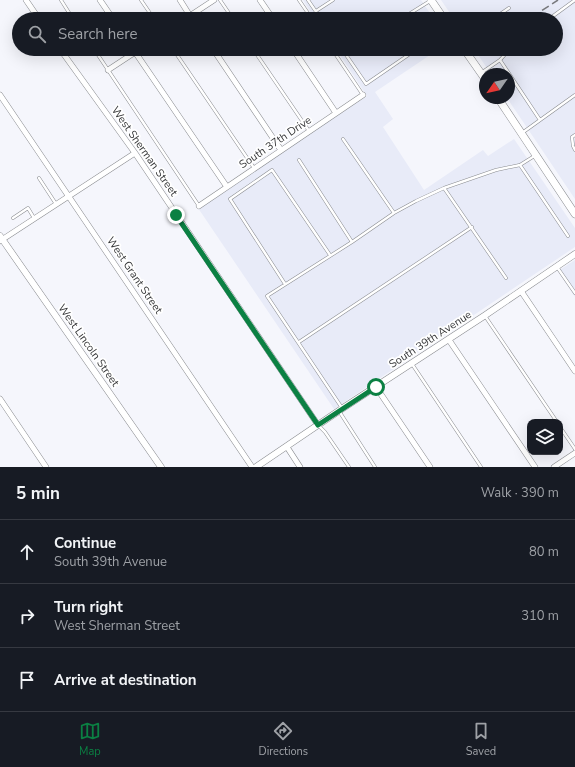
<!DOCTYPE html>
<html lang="en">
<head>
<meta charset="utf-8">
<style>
	body { margin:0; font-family:"Nunito Sans",sans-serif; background:#242831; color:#f1f3f6 }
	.controls { position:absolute; right:12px; bottom:12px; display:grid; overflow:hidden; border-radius:8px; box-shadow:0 4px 16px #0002 }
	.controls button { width:36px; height:36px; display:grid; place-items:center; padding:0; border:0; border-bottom:1px solid #363941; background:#171b24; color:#f1f3f6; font:20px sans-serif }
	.compass { position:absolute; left:479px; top:68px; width:36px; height:36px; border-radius:50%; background:#171b24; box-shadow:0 4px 16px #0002; rotate:236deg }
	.stop { position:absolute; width:12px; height:12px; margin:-9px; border:3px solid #0b8043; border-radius:50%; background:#fff }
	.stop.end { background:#0b8043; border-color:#fff; box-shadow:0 1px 4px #0008 }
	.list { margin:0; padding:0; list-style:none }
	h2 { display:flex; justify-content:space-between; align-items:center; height:52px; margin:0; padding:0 16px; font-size:17px }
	h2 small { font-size:13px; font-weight:400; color:#9ea1a6 }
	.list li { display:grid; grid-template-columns:26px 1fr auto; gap:12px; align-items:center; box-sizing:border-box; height:64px; padding:0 16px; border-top:1px solid #363941 }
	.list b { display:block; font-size:15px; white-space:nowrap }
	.list p { margin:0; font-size:13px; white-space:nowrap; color:#9ea1a6 }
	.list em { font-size:13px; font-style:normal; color:#9ea1a6 }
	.icon { flex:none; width:22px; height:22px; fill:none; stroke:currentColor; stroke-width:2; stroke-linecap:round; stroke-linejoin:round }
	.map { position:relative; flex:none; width:575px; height:467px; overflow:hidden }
	.search { position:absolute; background:#171b24; box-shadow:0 4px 16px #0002; left:12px; right:12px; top:12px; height:44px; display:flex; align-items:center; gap:10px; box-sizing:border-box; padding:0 14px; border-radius:22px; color:#9ea1a6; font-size:15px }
	.sheet { height:244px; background:#171b24 }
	nav { display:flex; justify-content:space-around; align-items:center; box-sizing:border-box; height:56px; border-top:1px solid #363941; background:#171b24; font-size:11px; color:#9ea1a6 }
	nav a { display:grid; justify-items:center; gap:2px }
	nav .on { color:#0b8043 }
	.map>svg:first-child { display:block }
</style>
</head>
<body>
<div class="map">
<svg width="575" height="467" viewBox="0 0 575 467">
	<rect width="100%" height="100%" fill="#f5f6fc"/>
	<path fill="#e8ebf8" d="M303,0h118l13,19h-119z
		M441,0h134v199l-68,-101h2v-24h-18l-17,-25h82v-30h-102z
		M336,49h103l-64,43 18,27 -10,8 41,63 59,-40 5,6 26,-17 61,89v19l-241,162 -136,-201 169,-112z
		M575,260v37l-17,-26z"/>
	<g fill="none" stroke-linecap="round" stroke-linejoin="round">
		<g stroke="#898b8f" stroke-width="3.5">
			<path id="service" d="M61,0l12,19
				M141,0l13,19
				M220,0l13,19
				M299,0l13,19
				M308,0l13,19
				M316,11l17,-11
				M401,19l29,-18
				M493,19l16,-11
				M549,19l26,-19
				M94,49l105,157
				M173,49l81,119
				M253,49l56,82
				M332,49l31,46
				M342,49l24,35 51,-35
				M345,53l7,-4
				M500,60l40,60
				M481,73l19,-13 10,-11
				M522,133l53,-38
				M575,135l-3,2 1,9 2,4
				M343,139l51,74
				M299,160l53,82
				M520,165l48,71
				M39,178l17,26
				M444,188l62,90
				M13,218l15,-10 6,10
				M557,267l18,26
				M285,284l-55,-85 42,-29 58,85
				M485,316l72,106
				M299,342l173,-115
				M412,364l69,103
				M342,408l-75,-112 85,-54 42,-29 22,-12 28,-13 52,-18 24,-5 16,-10
				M339,411l36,56
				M319,426l6,6 24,35
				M560,427l15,22"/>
		</g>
		<g stroke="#898b8f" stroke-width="6">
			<path id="minor" d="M26,0l13,19
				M100,0l13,19
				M180,0l12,19
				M260,0l13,19
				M185,19l29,-19
				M60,49l75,104 183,272
				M133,49l94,138
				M213,49l68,101
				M293,49l43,64
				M108,70l32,-21
				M0,95l252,372
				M199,206l164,-111
				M0,241l135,-88
				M521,291l54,80
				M449,340l86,127
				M376,387l54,80
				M0,399l46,68
				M287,447l13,20
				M554,467l21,-14"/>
		</g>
		<g stroke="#898b8f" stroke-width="7">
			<path id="tertiary" d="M0,236l161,231
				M256,467l87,-59 141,-92 91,-62"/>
		</g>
		<g stroke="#898b8f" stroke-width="8">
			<path id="secondary" d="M431,0l13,19
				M464,49l21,30
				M498,98l77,116"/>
		</g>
		<use href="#service" stroke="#fff" stroke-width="2.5"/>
		<use href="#minor" stroke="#fff" stroke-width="5"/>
		<use href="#tertiary" stroke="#fff" stroke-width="6"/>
		<use href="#secondary" stroke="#fff" stroke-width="7"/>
		<path stroke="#78797d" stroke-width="1.5" stroke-dasharray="8 4" stroke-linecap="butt" d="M532,17l26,-17"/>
	</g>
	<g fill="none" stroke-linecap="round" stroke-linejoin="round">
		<path stroke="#0b8043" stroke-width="5" d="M176,215l142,210 58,-38"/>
	</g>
	<g text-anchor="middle" stroke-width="3.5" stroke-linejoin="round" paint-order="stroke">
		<g font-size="11" fill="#363739" stroke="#fff">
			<text transform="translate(275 142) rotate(-34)" y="4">South 37th Drive</text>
			<text transform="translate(145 151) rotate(55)" y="4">West Sherman Street</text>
			<text transform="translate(135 275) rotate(56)" y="4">West Grant Street</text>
			<text transform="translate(430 339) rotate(-33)" y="4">South 39th Avenue</text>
			<text transform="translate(89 345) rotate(55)" y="4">West Lincoln Street</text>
		</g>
	</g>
</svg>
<div class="controls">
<button><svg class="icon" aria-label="layers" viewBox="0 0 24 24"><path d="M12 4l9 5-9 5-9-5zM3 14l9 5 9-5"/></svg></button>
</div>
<svg class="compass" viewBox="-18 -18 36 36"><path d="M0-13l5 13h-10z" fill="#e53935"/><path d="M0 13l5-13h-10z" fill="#9ea1a6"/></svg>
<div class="stop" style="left:376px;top:387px"></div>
<div class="stop end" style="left:176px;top:215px"></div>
<div class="search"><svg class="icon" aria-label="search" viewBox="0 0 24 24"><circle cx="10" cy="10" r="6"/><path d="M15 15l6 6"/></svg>Search here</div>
</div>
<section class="sheet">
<h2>5 min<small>Walk · 390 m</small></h2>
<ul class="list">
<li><svg class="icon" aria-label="ahead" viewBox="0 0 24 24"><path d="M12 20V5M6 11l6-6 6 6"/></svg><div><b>Continue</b><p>South 39th Avenue</p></div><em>80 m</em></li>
<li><svg class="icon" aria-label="right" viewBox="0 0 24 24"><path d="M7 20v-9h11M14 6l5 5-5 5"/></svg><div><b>Turn right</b><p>West Sherman Street</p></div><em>310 m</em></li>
<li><svg class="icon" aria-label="arrive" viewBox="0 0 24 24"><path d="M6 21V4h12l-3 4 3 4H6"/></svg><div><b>Arrive at destination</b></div></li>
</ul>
</section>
<nav>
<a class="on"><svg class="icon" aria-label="map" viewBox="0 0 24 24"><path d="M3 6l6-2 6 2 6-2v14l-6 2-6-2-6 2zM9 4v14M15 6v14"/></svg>Map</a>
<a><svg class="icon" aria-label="directions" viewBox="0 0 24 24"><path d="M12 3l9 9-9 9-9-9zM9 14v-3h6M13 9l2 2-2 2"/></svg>Directions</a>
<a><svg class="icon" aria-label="saved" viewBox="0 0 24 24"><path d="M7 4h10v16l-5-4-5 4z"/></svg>Saved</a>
</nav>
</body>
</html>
